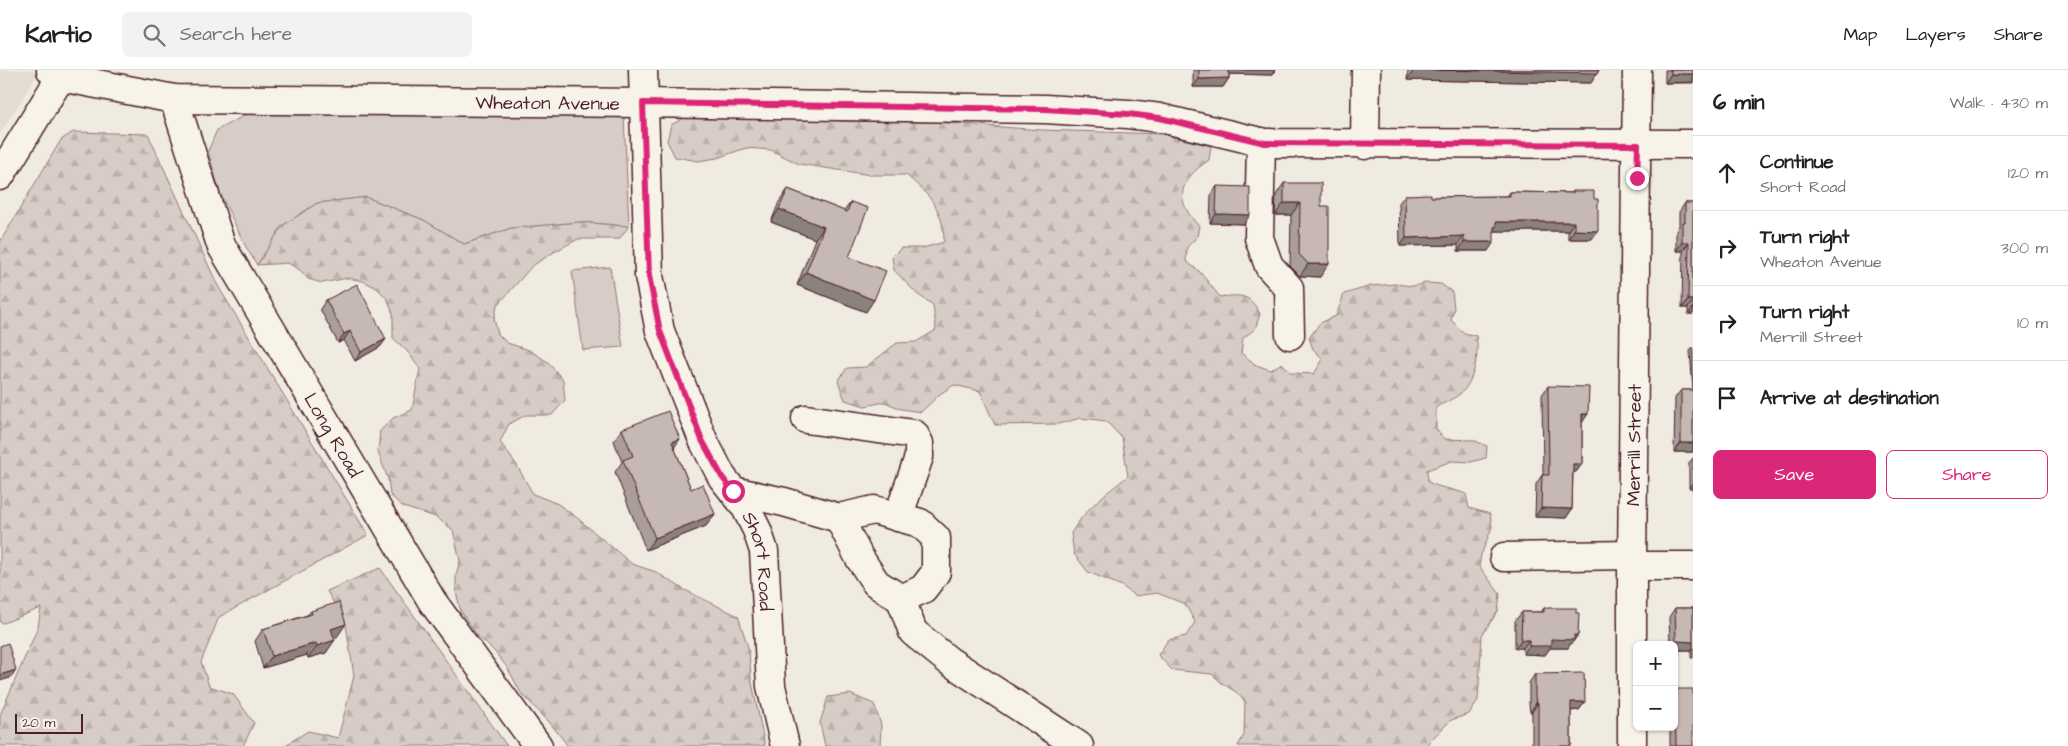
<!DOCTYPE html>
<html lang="en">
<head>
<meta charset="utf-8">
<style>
	body { margin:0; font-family:"Architects Daughter",sans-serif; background:#f2f2f2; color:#202124 }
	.controls { position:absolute; right:15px; bottom:15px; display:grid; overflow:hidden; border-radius:8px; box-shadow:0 1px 4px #0004 }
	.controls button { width:45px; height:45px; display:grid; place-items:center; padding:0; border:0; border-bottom:1px solid #e0e0e0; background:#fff; color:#202124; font:25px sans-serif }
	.scale { position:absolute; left:15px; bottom:12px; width:68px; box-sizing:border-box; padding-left:5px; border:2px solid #4a1f2b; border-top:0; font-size:14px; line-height:18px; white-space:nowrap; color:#4a1f2b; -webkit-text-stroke:4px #f7f3e8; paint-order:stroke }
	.stop { position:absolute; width:15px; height:15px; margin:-11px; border:4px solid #db2777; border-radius:50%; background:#fff }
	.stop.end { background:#db2777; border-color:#fff; box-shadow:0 1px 5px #0008 }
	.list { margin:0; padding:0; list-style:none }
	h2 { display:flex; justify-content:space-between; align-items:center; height:65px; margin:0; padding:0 20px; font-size:21px }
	h2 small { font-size:16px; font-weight:400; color:#757577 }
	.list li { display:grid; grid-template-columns:32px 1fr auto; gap:15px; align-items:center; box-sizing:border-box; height:75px; padding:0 20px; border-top:1px solid #e0e0e0 }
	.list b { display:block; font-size:19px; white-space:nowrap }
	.list p { margin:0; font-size:16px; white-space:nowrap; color:#757577 }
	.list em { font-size:16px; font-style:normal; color:#757577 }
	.actions { display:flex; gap:10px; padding:15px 20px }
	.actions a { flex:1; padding:11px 0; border:1px solid #db2777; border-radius:8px; text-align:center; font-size:18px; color:#db2777 }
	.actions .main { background:#db2777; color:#fff }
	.icon { flex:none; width:28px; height:28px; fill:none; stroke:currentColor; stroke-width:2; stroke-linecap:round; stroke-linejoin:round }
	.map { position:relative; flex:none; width:1693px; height:676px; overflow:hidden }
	header { display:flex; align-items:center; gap:30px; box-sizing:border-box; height:70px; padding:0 25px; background:#fff; border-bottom:1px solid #e0e0e0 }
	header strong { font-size:24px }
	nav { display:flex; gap:28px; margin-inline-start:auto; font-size:18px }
	.search { width:350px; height:45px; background:#f2f2f2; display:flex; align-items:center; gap:12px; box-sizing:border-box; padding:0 18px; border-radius:8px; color:#757577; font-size:19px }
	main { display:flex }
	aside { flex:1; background:#fff }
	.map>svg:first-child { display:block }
</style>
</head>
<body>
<header>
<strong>Kartio</strong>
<div class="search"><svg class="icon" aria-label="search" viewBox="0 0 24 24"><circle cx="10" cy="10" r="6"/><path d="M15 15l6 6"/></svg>Search here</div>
<nav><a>Map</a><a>Layers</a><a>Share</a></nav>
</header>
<main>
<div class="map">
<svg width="1693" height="676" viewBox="0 0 1693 676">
	<defs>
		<pattern id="forest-firs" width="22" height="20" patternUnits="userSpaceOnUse" patternTransform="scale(1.25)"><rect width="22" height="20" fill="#d8cdc6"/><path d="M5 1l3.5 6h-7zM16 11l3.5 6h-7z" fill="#bbb0aa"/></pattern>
	</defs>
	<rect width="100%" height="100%" fill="#f0ebe0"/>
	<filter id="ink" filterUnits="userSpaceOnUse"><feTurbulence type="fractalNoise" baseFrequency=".02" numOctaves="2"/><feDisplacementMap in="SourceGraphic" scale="10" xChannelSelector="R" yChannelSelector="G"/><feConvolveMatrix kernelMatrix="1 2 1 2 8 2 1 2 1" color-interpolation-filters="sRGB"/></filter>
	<g filter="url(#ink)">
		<path fill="#e3dcd2" d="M0,0h40l-40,64z"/>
		<path fill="url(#forest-firs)" stroke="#917678" d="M705,45l137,6 94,1 105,8 121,4 49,12 -2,14c-30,20 -36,39 -10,66l-2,11 -10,10 -1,14 14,11 20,25c21,-2 29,-4 40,17l-5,15 -12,9 -2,15 15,12 15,5 11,-7 9,10 23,1 9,-15 -10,-10 -4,-11 11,-15 16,-7 8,-22 27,-8 24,-2 18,2 13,-3 15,1 11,8 2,16 -3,12 13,13 12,3c4,16 -2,46 -15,57 -7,6 -17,10 -25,14v22l8,10 29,1 14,6 -1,12 -15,4 -19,-1 -25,9 1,12c12,6 25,7 38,12l3,14 21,6 2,13 -11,28 -2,11 21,28 -2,17 -16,24 -4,65 -9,14 -18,6 -26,26h-187l6,-11 1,-33 -9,-10 -14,-9 -10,-9 -40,-4 -14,-15 10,-15 18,-4 9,-14 -10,-18 -28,-11 -22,3 -13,-10 -34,-14 -14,-18 -3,-21c18,-28 32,-37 57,-57l-6,-38 -16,-17 -25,-3 -23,6 -63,1 -15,-34 -26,-6 -14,9 -19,18 -20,-3 -16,-7 -20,4 -20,-6 -7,-19 9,-13 19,-1 31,-24 19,-1 20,-12 -3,-25 -16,-11 -23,-24 -2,-13 9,-9h22l21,-6c0,-32 -14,-47 -38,-67h-35l-72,-11 -28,-14 -25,-2 -29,10 -19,3 -23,-4 -8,-16 4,-16 13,-7z
			M73,62l75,2 70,152 150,249 -149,82 -18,45 8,24 24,8 21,29 -11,23h-243v-31l38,-88 3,-19 -37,15 -4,-1v-380l61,-102z
			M366,127l58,23 40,24 47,-16 69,-6 49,4 -10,13h-41l-24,13 -22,14 -35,40 -3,13 4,15 9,9 22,7 19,12 15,18 2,20 -13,15h-26l-17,9 -9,18 16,22 17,30 25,10 18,13 56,47 24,8 27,17 55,27 11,34 2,28 14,68h-197l-17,-22 -30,-31 -14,-26 -13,-16 -17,-16 -16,-23 -5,-20v-17l4,-14 -7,-31 -17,-13 -33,-10 -13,-12 -2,-16 -10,-27 2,-21 13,-13 19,-8 8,-41 -13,-18 -14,-13v-24l-5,-14 -11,-12 -14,-7 -15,-3 -26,5 -14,-4 -8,-9 -12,-7 -31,2 25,-39 35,-23z
			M380,498l127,178h-223l24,-15 30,7 16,-62 -8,-51 -19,-34z
			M850,624l24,10 7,21 -1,21h-55l-5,-23 8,-26z"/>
		<path fill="#d8cdc6" stroke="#917678" d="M247,44l377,2 5,110 -49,-4 -69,6 -47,16 -40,-24 -58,-23 -49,6 -35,23 -25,39 -11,-18 -26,-54 -12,-42 9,-21z
			M610,197l13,80 -40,3 -11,-79z"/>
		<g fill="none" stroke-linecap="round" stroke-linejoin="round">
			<g stroke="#4a1f2b" stroke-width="31">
				<g id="minor">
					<path id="s1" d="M51,0l10,7 113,22 469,4 402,6 83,5 32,4 105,25 428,1"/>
					<path id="s2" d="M643,0l6,206 11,55 43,109 19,37 23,29 12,24 7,21 7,135 14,60"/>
					<path id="s3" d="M174,29l47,146 211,356 106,145"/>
					<path d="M1261,72l-2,96 10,28 20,22 1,47"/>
					<path d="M1365,75l1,-75"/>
					<path d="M806,349l108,15 5,9v14l-21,60"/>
					<path d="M733,421l51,11 55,16 35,-8 46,13 16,15v34l-13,17 -22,10 -25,-16 -17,-26 -20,-39"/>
					<path d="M1504,487l128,-2"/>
					<path d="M1632,496h61"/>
					<path d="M901,529l12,33 36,29 130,85"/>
					<path id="s4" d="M1632,676v-180l5,-496"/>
				</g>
			</g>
			<g stroke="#4a1f2b" stroke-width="31">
				<path id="major" d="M0,106l65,-106"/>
			</g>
			<use href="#minor" stroke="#f7f3e8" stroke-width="28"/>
			<use href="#major" stroke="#f7f3e8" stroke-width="28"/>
		</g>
		<path fill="#aa9e9a" stroke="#4a1f2b" d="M1193,0h82l-3,5 -43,-1v4l-6,9h-30z
			M1408,0h191l-8,13 -184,-3z
			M1665,0h28v13h-28z
			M1284,113l37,23 -1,71 -20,-1 -10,-10 1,-51h-16l1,-20z
			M1217,116l27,38 -34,-1 1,-28z
			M788,119l56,22 7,-9 -2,55 17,55 -69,-27 18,-46 -44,-17 8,-20z
			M1573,121l19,48h-24v-8h-74l-6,20h-30v-6l-58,1 -1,-43 6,-8 26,2 76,-1 3,-4 62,1z
			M1685,133h8v111h-5v-6h-6l1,-57h-7v-20l3,-5v-14z
			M326,230l60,39 -6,8 -25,14 -11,-21 -6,3 -18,-34z
			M1693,277v43l-3,-39z
			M1548,316l34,37v41l-6,8h-3l-1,37 -6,9 -31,-1 1,-33 6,-9h1l-1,-80z
			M1681,320h12v62h-19l1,-54z
			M622,359l52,18 17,42 24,25 -9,12 -60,24 -31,-78 7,-10 -8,-21z
			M1693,388v31l-4,-1v-25z
			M1544,538l32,5 2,22 -6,8h-1l-3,5h-18l-5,7 -22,-1v-6h-8v-27l7,-9h19z
			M1675,538h18v50h-2v-8h-17v-5h-4l-1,-28z
			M311,541l26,26 -3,1 -8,15 -18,5 -1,-3 -44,13 -8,-27 8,-12 44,-14z
			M1535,604l50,28 -6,8 -8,1v35h-39v-34h-2l-1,-8v-21z
			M1677,619l16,57h-23v-19h4v-34z"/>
		<path fill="#8b817d" stroke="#4a1f2b" d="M1226,0h49l-3,5 -49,-1z
			M1414,0h185l-8,13 -184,-3z
			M1671,4h22v8l-28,1z
			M1229,8l-6,9h-30l6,-8z
			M1284,133h16l-9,12h-16z
			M779,139l45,18 -9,12 -44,-17z
			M1216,144l34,1 -6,9 -34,-1z
			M1496,152h78l-6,9h-74l-4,5z
			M1574,160l24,1 -6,8h-24z
			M1464,166l-6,9 -58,1 6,-8z
			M1464,172h30l-6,9h-30z
			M1682,172h7l-6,9h-7z
			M1308,194h21l-9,13 -20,-1z
			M806,202l68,28 -8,12 -69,-27z
			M1688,230h5v1l-5,7h-6z
			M1693,237v7h-5z
			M350,261l-6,9 -6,3 6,-9z
			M386,269l-6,8 -25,14 6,-9z
			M1582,344h6l-6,9z
			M680,369l-9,13 1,-10z
			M1681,373h12v9h-19z
			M1573,394h9l-6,8h-9z
			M1693,412v7l-4,-1z
			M1541,438l31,1 -6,9 -31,-1z
			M715,444l-9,12 -60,24 9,-12z
			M346,554l-9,13 -14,4 8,-12z
			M1574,565h4l-6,8h-1l-3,5h-18l-5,7 -22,-1 6,-8 22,-7z
			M335,570l-9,13 -18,5 9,-12z
			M1521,570h8l-6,8h-8z
			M1676,571l17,1v6l-2,2h-17v-5z
			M316,573l-9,12 -44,13 9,-12z
			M16,600l-6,8 -10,3v-6z
			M1571,632h14l-6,8 -15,1z
			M1536,633h2l-6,9h-2z"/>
		<path fill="#c6b8b3" stroke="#4a1f2b" d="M1199,0h30v8l-30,1z
			M1439,0h159v3z
			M1671,0h22v4h-22z
			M1284,113h37v23h8v58h-21l-9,-10 1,-51h-16z
			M1217,116l33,1v28l-34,-1z
			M788,119l59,23 4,-10 17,6 -19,49 37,14 -12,29 -68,-28 18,-45 -45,-18z
			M1573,121h21v8h4v32l-24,-1v-8h-78v5h-2v15h-30v-6l-58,2 -1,-43 26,-1v3l79,-1v-4l63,1z
			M1685,133h8v97h-5l1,-58h-7v-20h3z
			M357,214l29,55 -25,13 -11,-21 -6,3 -18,-34z
			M1548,316l41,1 -1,27h-6v50h-9l-1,45 -31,-1 1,-33h7z
			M1681,320h12v53h-12z
			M668,341l12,28 -8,3 19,47 12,-5 12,30 -60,24 -32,-78 10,-4 -11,-27z
			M339,532l7,22 -15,5 4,11 -18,6 -1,-3 -44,13 -9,-27 49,-15 -1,-3z
			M1544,538h32v5h3l-1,22h-4v5l-23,-1v7h-22v-6h-8l1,-28h22z
			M1675,538h18v34l-17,-1z
			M8,573l8,27 -16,5v-29z
			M1584,603l1,29h-14v44h-33v-43h-2l-1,-7v-22z
			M1677,619h16v57h-17l-1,-54h2z"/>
	</g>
	<g fill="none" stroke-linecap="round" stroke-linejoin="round" filter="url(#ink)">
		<path stroke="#db2777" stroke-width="6" d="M733,421l-11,-14 -20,-37 -42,-109 -11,-55 -6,-173 402,6 83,5 32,4 105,25 373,2 -1,33"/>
	</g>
	<g text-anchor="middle" stroke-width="4.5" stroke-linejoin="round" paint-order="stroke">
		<g font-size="19" fill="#4a1f2b" stroke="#f7f3e8">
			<text dy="7" stroke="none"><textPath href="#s1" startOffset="501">Wheaton Avenue</textPath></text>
			<text dy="7" stroke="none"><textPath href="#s3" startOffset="374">Long Road</textPath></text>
			<text dy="7" stroke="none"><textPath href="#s4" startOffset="301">Merrill Street</textPath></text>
			<text dy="7" stroke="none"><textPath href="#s2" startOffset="516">Short Road</textPath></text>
		</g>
	</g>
</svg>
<div class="controls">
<button>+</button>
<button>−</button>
</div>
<div class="scale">20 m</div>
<div class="stop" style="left:733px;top:421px"></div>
<div class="stop end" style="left:1637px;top:108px"></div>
</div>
<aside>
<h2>6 min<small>Walk · 430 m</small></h2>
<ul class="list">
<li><svg class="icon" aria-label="ahead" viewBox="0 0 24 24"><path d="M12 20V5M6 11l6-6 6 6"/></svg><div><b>Continue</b><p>Short Road</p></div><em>120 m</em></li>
<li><svg class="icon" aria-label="right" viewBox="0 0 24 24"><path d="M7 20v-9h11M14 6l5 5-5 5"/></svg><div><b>Turn right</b><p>Wheaton Avenue</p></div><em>300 m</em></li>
<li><svg class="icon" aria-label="right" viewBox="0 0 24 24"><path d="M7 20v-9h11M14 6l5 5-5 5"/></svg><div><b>Turn right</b><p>Merrill Street</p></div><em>10 m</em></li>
<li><svg class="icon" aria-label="arrive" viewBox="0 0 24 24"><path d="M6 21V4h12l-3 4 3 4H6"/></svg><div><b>Arrive at destination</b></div></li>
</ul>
<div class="actions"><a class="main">Save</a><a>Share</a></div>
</aside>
</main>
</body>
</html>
